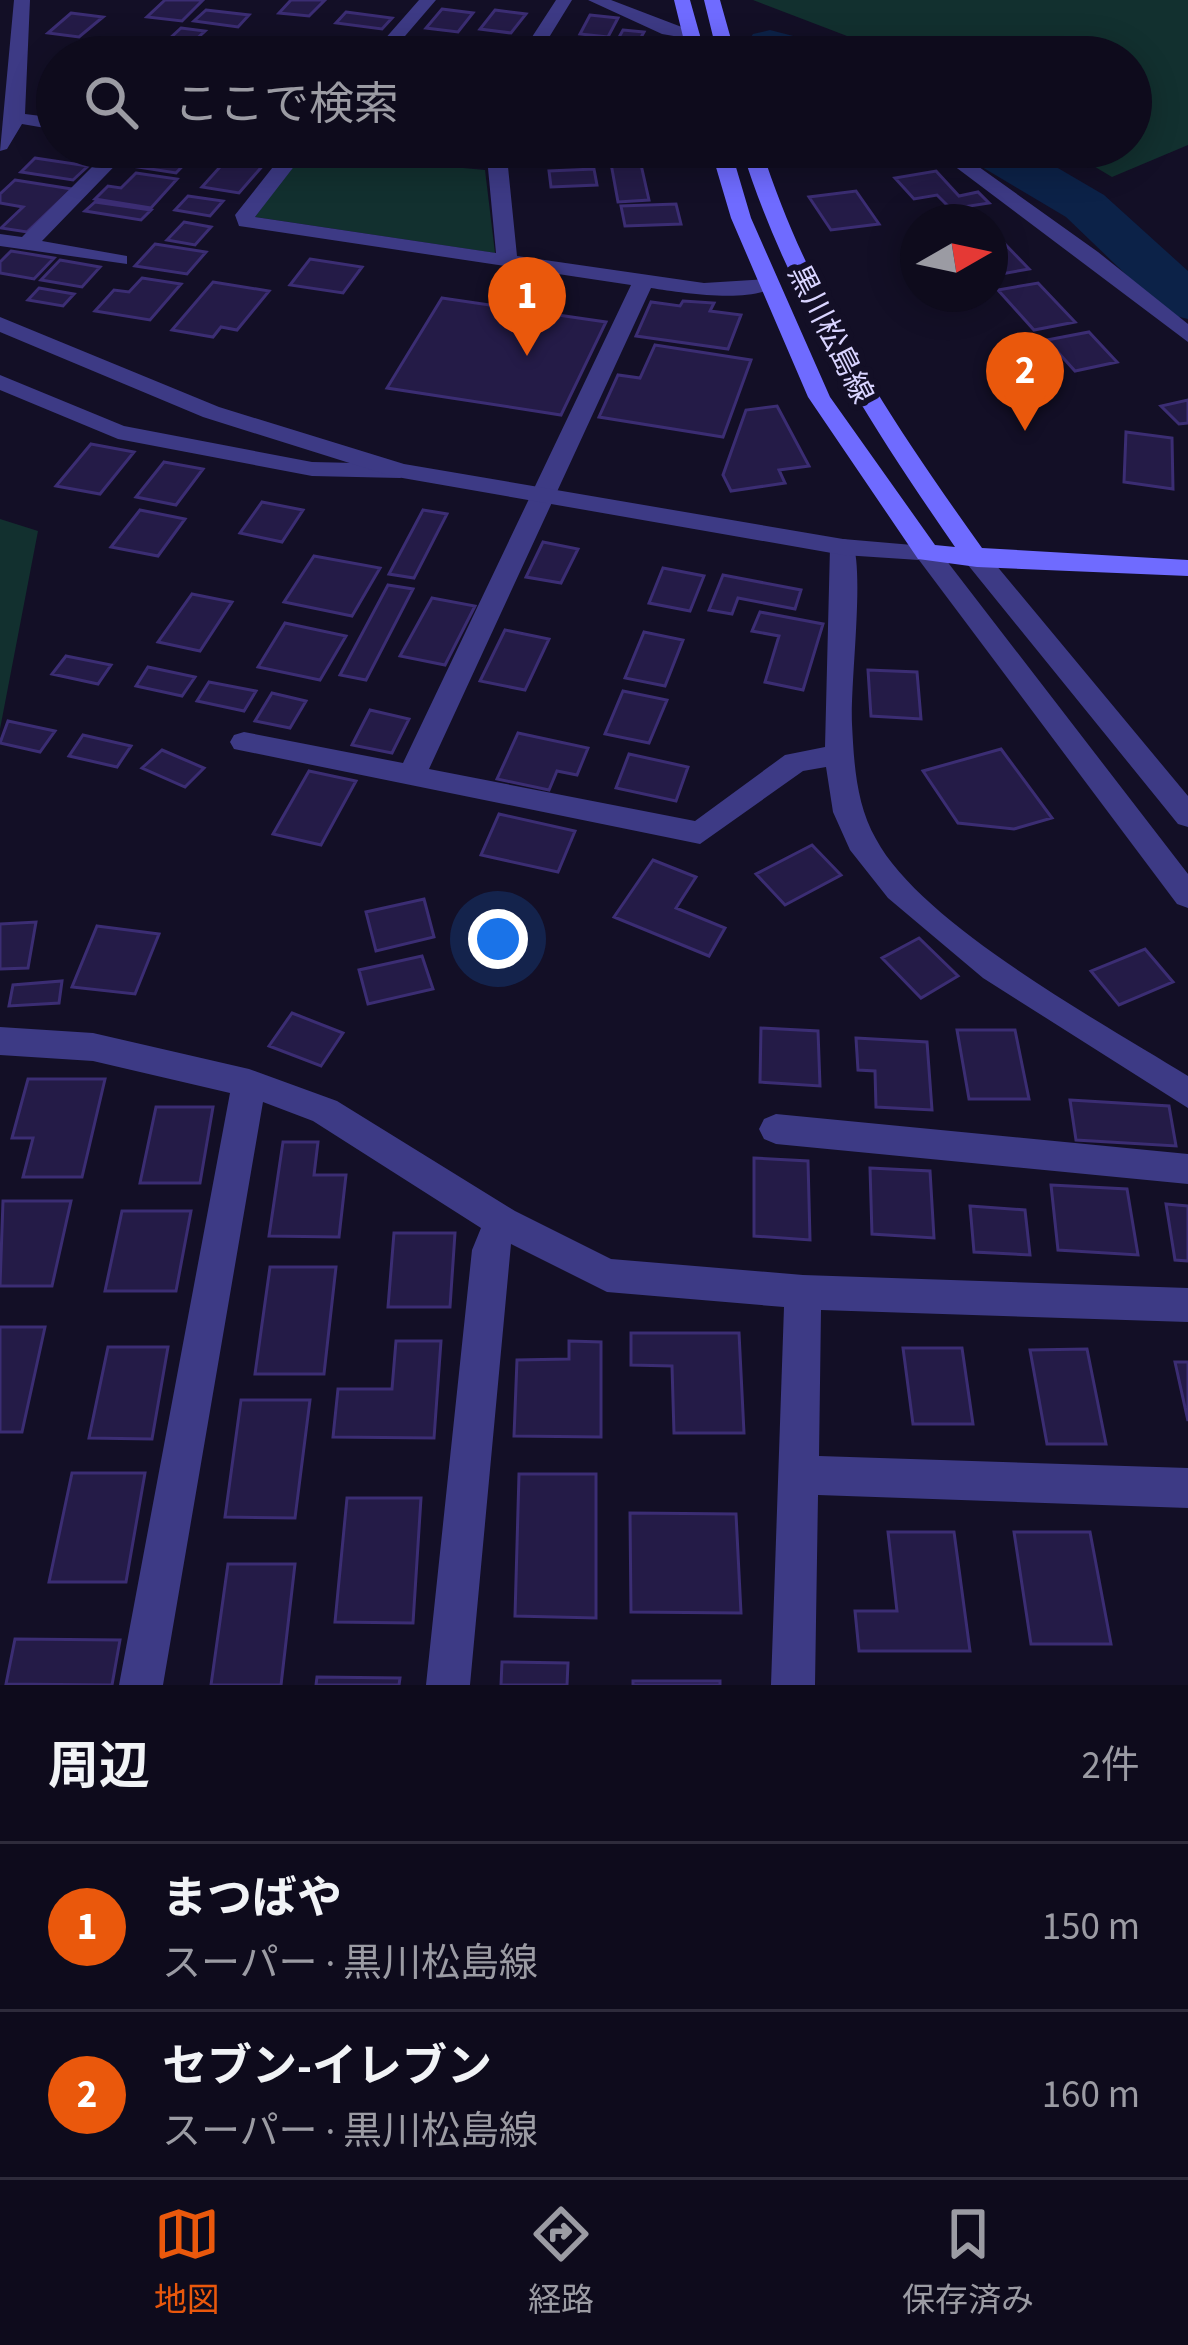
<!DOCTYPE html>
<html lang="ja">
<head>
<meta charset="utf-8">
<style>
	body { margin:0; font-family:"Source Sans 3","Noto Sans JP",sans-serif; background:#1c1929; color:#f1f3f6 }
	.compass { position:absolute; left:900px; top:204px; width:108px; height:108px; border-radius:50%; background:#0e0b1c; box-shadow:0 6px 30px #0003; rotate:81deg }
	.you { position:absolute; left:498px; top:939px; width:42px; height:42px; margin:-30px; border:9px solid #fff; border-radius:50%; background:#1a73e8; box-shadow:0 0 0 18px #1a73e833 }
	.badge { display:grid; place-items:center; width:78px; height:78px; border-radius:50%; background:#ea580c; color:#fff; font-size:39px; font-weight:700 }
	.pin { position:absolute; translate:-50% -99px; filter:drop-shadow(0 3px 6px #0008) }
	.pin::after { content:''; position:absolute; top:63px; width:42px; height:36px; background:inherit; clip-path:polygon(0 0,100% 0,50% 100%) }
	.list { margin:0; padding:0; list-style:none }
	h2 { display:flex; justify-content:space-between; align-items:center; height:156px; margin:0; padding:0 48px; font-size:51px }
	h2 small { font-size:39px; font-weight:400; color:#9b9ba3 }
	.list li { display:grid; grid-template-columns:78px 1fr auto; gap:36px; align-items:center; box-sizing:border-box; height:168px; padding:0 48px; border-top:3px solid #2e2b3b }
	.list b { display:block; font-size:45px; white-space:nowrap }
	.list p { margin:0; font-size:39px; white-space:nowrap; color:#9b9ba3 }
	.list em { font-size:39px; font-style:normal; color:#9b9ba3 }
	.icon { flex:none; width:66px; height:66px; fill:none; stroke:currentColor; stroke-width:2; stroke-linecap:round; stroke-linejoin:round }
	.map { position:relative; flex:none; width:1188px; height:1685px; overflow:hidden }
	.search { position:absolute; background:#0e0b1c; box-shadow:0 6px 30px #0003; left:36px; right:36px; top:36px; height:132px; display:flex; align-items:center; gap:30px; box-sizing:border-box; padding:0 42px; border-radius:66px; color:#9b9ba3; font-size:45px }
	.sheet { height:492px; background:#0e0b1c }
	nav { display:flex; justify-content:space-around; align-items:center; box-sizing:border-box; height:168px; border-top:3px solid #2e2b3b; background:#0e0b1c; font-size:33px; color:#9b9ba3 }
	nav a { display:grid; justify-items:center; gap:6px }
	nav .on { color:#ea580c }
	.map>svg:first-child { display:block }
</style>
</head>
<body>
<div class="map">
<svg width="1188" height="1685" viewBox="0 0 1188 1685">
	<rect width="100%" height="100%" fill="#130f26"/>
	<path fill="#12302f" d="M753,0h435v145l-76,32 -50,-30h69v-90h-229z
		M302,153l183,17 10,83 -240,-36z
		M0,519l38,12 -38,198z"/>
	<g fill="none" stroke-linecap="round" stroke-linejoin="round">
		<path fill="#0c2248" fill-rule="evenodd" d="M770,30l66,17 7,10 -90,-3 -7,-10 7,-10z
			M959,147h63l82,48 84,76v48l-21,-5 -101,-97 -99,-59z"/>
	</g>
	<path fill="#241b47" stroke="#3b2d73" stroke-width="3" d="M165,0h38l-21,21 -35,-4z
		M291,0h34l-16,16 -30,-3z
		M442,9l31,4 -15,19 -32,-4z
		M206,10l43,5 -11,12 -44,-6z
		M495,10l31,4 -15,19 -31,-4z
		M346,12l46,6 -10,11 -46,-6z
		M71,13l32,4 -24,20 -31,-4z
		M590,15l28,3 -10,19 -28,-3z
		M181,28l24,3 -15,14 -24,-3z
		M623,30l21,2 -14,25h-22z
		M483,38l32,4 -12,15h-35z
		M143,147h10l42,6 -19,20 -51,-8z
		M551,147h37l2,15 -37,1z
		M608,147h29l12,53 -31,2z
		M35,158l53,8 -15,14 -52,-8z
		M228,158l37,5 -26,30 -37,-6z
		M594,169l3,16 -46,2 -2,-16z
		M936,171l23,25 19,-4 11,11 -38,6 -14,-14 -23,4 -19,-21z
		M136,173l41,6 -26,29 -56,-9 13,-13 13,2z
		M15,180l57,9 -45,43 -26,-4 22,-21 -23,-4v-9z
		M856,191l23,33 -48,6 -22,-33z
		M188,196l35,5 -13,15 -35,-6z
		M95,202l56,8 -10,10 -56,-9z
		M676,204l5,20 -56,2 -4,-20z
		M184,222l27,5 -16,18 -28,-5z
		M1002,241l27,28 -39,7v-33z
		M155,244l51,8 -19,22 -52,-8z
		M11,251l43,7 -20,21 -34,-6v-11z
		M310,259l52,8 -19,26 -53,-8z
		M60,260l40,7 -18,20 -41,-7z
		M142,278l39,6 -31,36 -55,-9 19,-21 15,2z
		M213,282l56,9 -32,39 -16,-3 -8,10 -41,-7z
		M1038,283l37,39 -41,8 -36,-40z
		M39,288l35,6 -11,12 -35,-6z
		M442,298l164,24 -45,93 -174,-27z
		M683,301l31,2 -4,8 31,4 -13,34 -92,-13 15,-34 29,4z
		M1089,332l28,30 -42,9 -28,-31z
		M655,345l96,15 -28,77 -124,-20 19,-42 22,3z
		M1188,400v23l-9,1 -18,-18z
		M777,406l32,60 -30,4 6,13 -54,8 -8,-16 23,-65z
		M1126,432l46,6 1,51 -49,-7z
		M91,444l43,8 -34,42 -44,-8z
		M164,462l39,7 -27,36 -40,-8z
		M262,502l41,8 -21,32 -42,-9z
		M140,510l45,9 -27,37 -47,-9z
		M423,510l24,4 -33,64 -25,-4z
		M543,542l35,7 -17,34 -35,-6z
		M314,556l66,12 -28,48 -68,-14z
		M663,568l41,8 -14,35 -41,-8z
		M723,575l78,15 -6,19 -57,-11 -6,16 -23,-4z
		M388,585l25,4 -47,91 -26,-5z
		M192,594l40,8 -32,49 -42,-9z
		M432,598l43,8 -30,59 -45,-9z
		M760,612l63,12 -20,66 -38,-8 14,-46 -27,-5z
		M285,623l61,13 -26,44 -62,-13z
		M505,630l44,9 -24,51 -45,-9z
		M644,632l39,8 -18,46 -40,-8z
		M66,656l45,9 -13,19 -46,-10z
		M148,667l47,10 -13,19 -46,-10z
		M868,670l49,2 4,47 -50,-3z
		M209,682l47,9 -12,20 -47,-10z
		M623,691l44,9 -18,43 -44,-9z
		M272,693l34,8 -16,27 -35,-7z
		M370,710l39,9 -17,34 -40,-8z
		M8,721l47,10 -15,21 -40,-9z
		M518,733l70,15 -11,27 -20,-4 -8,19 -52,-11z
		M83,735l48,11 -14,21 -48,-11z
		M1001,749l51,69 -38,11 -56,-6 -35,-52z
		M162,750l42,18 -19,19 -43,-19z
		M629,754l59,13 -12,34 -60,-13z
		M309,771l47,10 -35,64 -48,-11z
		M499,814l76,17 -17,41 -77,-17z
		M812,845l29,30 -56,30 -29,-31z
		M653,860l43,17 -20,31 49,20 -16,28 -95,-39z
		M424,899l10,38 -58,14 -10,-39z
		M36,922l-8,46 -28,1v-45z
		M97,926l62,8 -24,60 -63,-7z
		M919,938l39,38 -37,22 -39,-40z
		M1145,949l28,33 -54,23 -28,-34z
		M422,956l11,33 -65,15 -9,-34z
		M62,981l-3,22 -50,3 4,-21z
		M292,1013l51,20 -22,33 -52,-20z
		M761,1028l57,3 2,55 -60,-4z
		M957,1030h58l14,69h-60z
		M856,1038l71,4 5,68 -56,-3 -1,-36 -17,-1z
		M28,1079h77l-23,98h-59l10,-39h-21z
		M1070,1100l99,6 7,40 -100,-6z
		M156,1107h57l-13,76h-60z
		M283,1142h35l-4,33h32l-7,62 -70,-1z
		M754,1158l54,3 2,79 -56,-4z
		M870,1168l60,3 4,67 -62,-4z
		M1051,1185l76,4 11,66 -80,-5z
		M3,1201h68l-19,85h-52z
		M1166,1204l22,2v55l-13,-1z
		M970,1206l55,4 5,45 -56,-3z
		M122,1211h69l-15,80h-71z
		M394,1233h61l-5,74h-62z
		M270,1267h66l-12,107h-69z
		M0,1327h45l-23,105h-22z
		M631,1333h108l5,100h-70l-2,-67 -41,-1z
		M396,1341h45l-7,97 -101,-1 5,-48h54z
		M569,1341l32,1v95l-87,-1 3,-76 52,-1z
		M108,1347h60l-16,92 -63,-1z
		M903,1348h59l11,76h-60z
		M1087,1349l19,95h-59l-17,-94z
		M1175,1362h13v59z
		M241,1400h69l-15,118 -70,-1z
		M72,1473h73l-19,109h-77z
		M519,1474h77v144l-81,-2z
		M347,1498h74l-8,125 -78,-1z
		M630,1513l106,1 5,99 -110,-1z
		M888,1532h66l16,119h-111l-4,-40h42z
		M1014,1532h76l21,112h-80z
		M228,1564h67l-14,121h-70z
		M15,1639l105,1 -8,45 -106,-1z
		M502,1662l66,1 -1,22h-66z
		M317,1677l83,1 -1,7h-83z
		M633,1681h87v4h-87z"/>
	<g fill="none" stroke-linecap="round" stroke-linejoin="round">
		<path fill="#3d3a85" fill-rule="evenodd" d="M14,0h16l-5,114 32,4v12l-35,-6 -15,25 -7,2z
			M419,0h17l-49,57h-18z
			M556,0h16l-35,57h-18z
			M588,0h23l89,34 -9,5 -29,-5z
			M211,39l15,4 -13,14h-19z
			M112,147h21l-91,94 85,15v8l-127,-18v-12l22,3z
			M229,147h80l-54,70 241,36 -10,-106h20l11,109 187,27 63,-4 11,6c-26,19 -95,8 -127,3l-222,481 266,52 90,-66 40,-8 5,-200 13,-8 9,2c13,29 -2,142 0,183 2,39 4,80 24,115 45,85 228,185 312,237v32l-205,-130 -95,-80 -38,-48 -17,-38 -7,-45 -23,4 -103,73 -466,-95 -4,-7 4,-7 10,-3 159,31 228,-478 -392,-59 -4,-11 45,-57z
			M929,147h22l147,105 90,72v18z
			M0,375l124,51 188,36 88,2 12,7 -12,7 -88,-2 -194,-37 -118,-49z
			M0,1027l93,6 156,36 88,32 178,110 96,48 192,16 385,13v34l-367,-12 -2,146 369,12v40l-370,-13 -3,190h-44l13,-378 -177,-15 -96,-48 -41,441h-44l46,-435 9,-22 -168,-107 -50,-19 -100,583h-44l111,-592 -137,-32 -93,-6z
			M776,1114l412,40v30l-412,-40 -12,-5 -5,-10 5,-10z"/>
		<path fill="#3d3a85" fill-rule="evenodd" d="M0,317l219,90 185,57 439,75 93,8 252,327v34l-11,-4 -258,-344 -76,-5 -452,-79 -188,-59 -203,-85z
			M977,551l9,2 202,243v31l-10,-3 -210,-259 -4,-6z"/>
		<path fill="#6f6bff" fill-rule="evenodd" d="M674,0h16l16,57h-18z
			M704,0h16l16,57h-18z
			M710,147h20l21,71 79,179 105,148 20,2c-87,-126 -168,-252 -214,-400h20c47,149 131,275 221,401l206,12v16l-211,-9 -59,-8 -110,-162 -77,-179z"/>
	</g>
	<g text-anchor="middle" stroke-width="12" stroke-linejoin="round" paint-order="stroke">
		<g font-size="30" fill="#d9d4ff" stroke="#130f26">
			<text transform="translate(831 334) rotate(63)" y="10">黒川松島線</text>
		</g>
	</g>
</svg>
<svg class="compass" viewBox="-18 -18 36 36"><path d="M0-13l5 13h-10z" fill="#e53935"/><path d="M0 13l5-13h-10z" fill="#9b9ba3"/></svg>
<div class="you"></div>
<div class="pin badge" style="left:527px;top:356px">1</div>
<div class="pin badge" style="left:1025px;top:431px">2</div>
<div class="search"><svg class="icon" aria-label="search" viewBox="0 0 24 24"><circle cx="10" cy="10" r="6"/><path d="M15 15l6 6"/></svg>ここで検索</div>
</div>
<section class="sheet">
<h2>周辺<small>2件</small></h2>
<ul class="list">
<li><span class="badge">1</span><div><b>まつばや</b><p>スーパー · 黒川松島線</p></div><em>150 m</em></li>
<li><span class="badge">2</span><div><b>セブン-イレブン</b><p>スーパー · 黒川松島線</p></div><em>160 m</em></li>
</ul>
</section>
<nav>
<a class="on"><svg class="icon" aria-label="map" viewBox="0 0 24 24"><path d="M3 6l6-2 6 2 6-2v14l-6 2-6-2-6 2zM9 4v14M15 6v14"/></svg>地図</a>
<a><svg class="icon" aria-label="directions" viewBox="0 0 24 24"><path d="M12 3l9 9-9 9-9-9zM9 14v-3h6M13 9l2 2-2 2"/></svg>経路</a>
<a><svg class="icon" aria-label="saved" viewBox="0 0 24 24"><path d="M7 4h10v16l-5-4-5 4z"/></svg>保存済み</a>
</nav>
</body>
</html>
